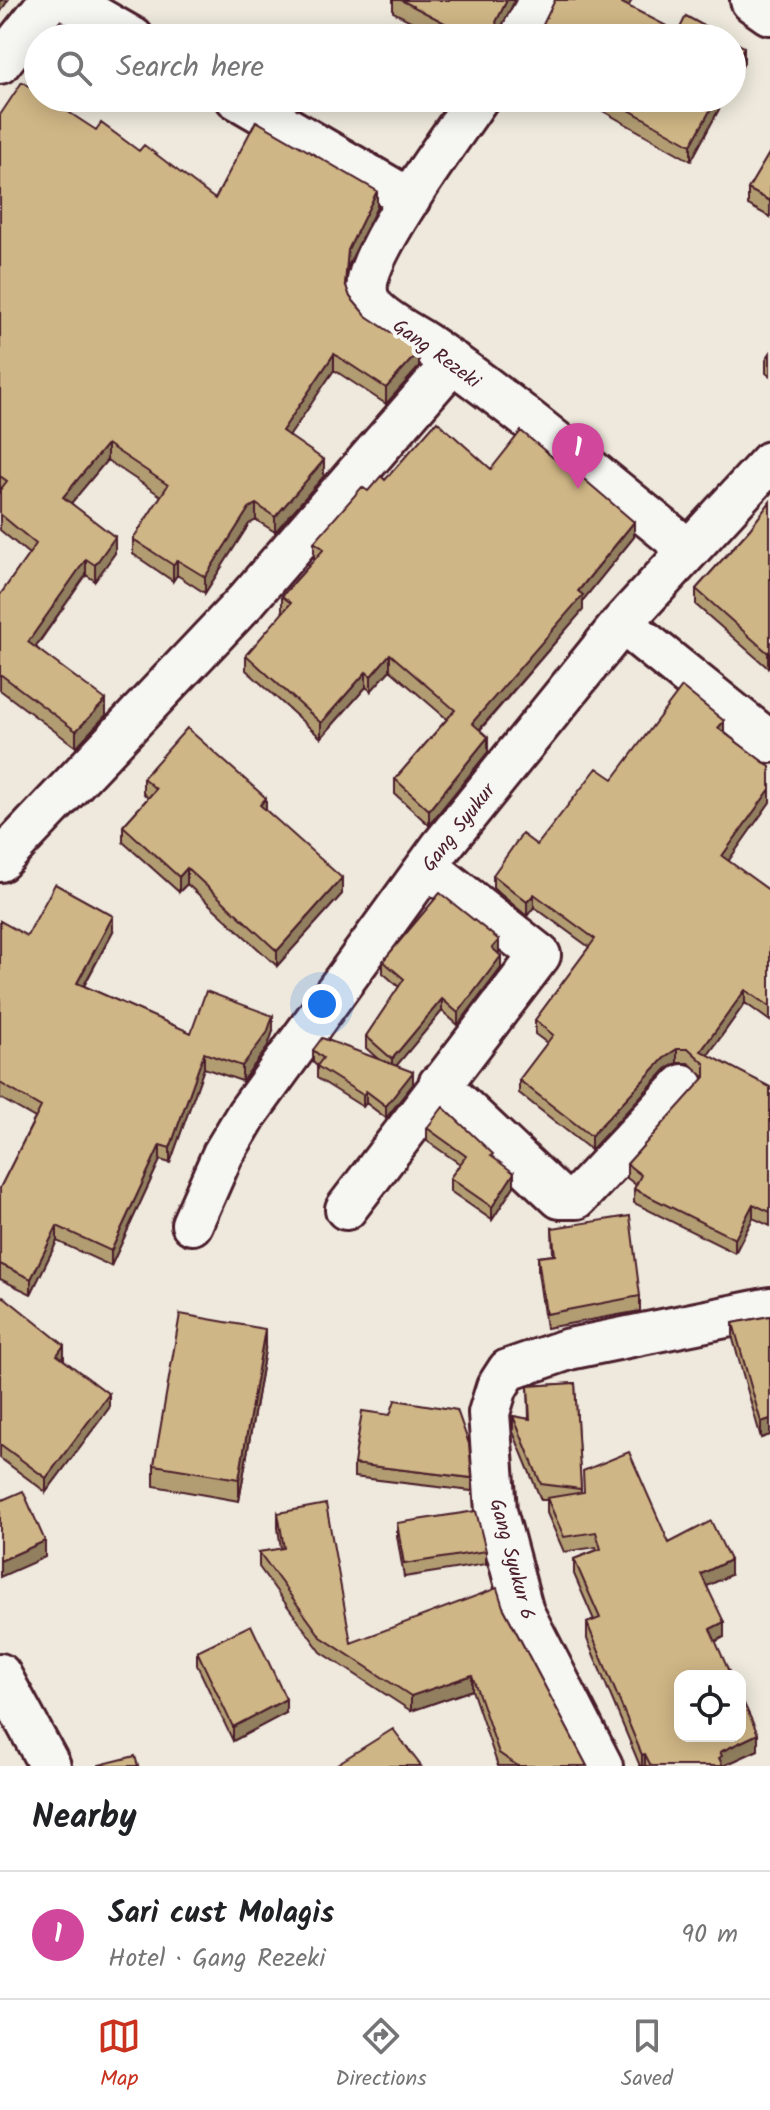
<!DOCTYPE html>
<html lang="en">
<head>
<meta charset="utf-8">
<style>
	body { margin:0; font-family:Kalam,sans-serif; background:#f6f6f6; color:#202124 }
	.controls { position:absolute; right:24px; bottom:24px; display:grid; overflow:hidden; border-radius:16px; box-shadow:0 4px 20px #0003 }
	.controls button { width:72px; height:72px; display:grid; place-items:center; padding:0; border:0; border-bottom:2px solid #e0e0e0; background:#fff; color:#202124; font:40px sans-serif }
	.you { position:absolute; left:322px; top:1004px; width:28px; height:28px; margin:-20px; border:6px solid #fff; border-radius:50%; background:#1a73e8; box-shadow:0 0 0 12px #1a73e833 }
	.badge { display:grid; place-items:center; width:52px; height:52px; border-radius:50%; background:#c8321e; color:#fff; font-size:26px; font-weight:700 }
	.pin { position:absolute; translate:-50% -66px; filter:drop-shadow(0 2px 4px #0008) }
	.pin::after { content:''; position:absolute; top:42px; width:28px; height:24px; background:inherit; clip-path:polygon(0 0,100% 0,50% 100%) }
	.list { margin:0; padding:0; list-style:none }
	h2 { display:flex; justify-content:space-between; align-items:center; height:104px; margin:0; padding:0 32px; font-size:34px }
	h2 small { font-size:26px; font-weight:400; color:#757577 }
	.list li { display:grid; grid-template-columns:52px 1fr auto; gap:24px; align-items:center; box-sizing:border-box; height:128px; padding:0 32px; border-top:2px solid #e0e0e0 }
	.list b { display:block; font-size:30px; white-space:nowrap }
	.list p { margin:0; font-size:26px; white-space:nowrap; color:#757577 }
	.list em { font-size:26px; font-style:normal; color:#757577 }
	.icon { flex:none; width:44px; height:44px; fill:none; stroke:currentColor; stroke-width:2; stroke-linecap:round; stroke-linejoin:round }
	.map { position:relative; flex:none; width:770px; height:1766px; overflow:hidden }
	.search { position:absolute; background:#fff; box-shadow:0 4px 20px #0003; left:24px; right:24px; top:24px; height:88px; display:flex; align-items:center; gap:20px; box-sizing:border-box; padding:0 28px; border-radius:44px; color:#757577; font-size:30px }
	.sheet { height:232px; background:#fff }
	nav { display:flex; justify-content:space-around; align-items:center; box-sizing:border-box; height:112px; border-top:2px solid #e0e0e0; background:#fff; font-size:22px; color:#757577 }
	nav a { display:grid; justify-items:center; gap:4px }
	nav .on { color:#c8321e }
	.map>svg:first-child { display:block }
</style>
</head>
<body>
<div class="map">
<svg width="770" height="1766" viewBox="0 0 770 1766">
	<rect width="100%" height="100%" fill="#eee9dc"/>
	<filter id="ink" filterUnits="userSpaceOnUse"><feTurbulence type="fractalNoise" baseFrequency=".0125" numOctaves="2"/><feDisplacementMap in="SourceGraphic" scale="16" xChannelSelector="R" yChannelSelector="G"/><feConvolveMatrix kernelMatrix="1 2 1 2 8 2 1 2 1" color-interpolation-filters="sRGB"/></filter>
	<g filter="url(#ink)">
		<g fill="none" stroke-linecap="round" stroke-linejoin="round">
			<g stroke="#4a1f2b" stroke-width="46">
				<path id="street" d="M67,0l66,38
					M519,38l21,-38
					M0,63l50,-63
					M236,98l174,101
					M478,98c-23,35 -116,157 -111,194 2,22 42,40 58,51 92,63 177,137 264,207
					M622,623l148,119
					M0,861l246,-260 207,-239
					M439,1084l121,114h17l106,-113
					M346,1209l194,-254 -113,-89
					M192,1224l31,-70 24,-40 194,-267 181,-224 148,-161
					M0,1674l50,92
					M602,1766l-79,-154 -27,-101 -7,-98 8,-26 11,-17 61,-21 201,-41"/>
			</g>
			<g stroke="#4a1f2b" stroke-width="50">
				<path id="secondary" d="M753,0l17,12"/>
			</g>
			<use href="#street" stroke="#f6f6f2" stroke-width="40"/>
			<use href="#secondary" stroke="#f6f6f2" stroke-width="44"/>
		</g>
		<path fill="#b29d73" stroke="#4a1f2b" stroke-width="2" d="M393,0h122l-16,32 1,3 6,3h-63l-50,-26z
			M558,98h21l-5,9z
			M580,98h145l-34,63z
			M0,115l96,15 43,21 76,48 162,8 -29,59 -2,20 4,11 16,19 53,51 -33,37 -52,-34 -45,66 35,40 -49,56 -19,-12 -7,4 -44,69 -28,-18 -4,6 -40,-27v-15l28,-43 -54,-36 -36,43 44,50 -20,28 -9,-6 -50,72 70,68 -30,32 -76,-57v-95l29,-41 -29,-24z
			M770,152v65l-22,-12v-16z
			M770,353v23l-4,-3v-14z
			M491,469l143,68 -51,63v10l-103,120 8,22 -59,73 -34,-31v-15l52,-60 -57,-49 -19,21 -5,-4 -45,51 -75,-68v-15l38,-43 -2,-1v-15l33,-37 -1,-1v-16l54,-51 17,-11z
			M770,502v164l-2,2 -72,-63v-16l54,-60z
			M724,733l46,34v35l-42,59 42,30v130l-25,-18 -37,52 62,32v139l-17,-8 -18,35 -101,-50v-14l2,-4 -9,-7v-14l78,-86 -16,-15h-12l-11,6 -75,81 -72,-57v-13l28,-37 -12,-9v-14l54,-73 -55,-40 -7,9 -34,-28v-13l44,-30 76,-66z
			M143,778l123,32 76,84 -65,72 -90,-82 -8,8 -56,-50v-16l25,-28 -5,-5z
			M0,921l27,15 86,-5 -29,55 107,47 82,-2 -6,17 -25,33 -38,-13 -34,95 -10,-3 -49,106 -54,-25 -26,53 -31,-15v-91l35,-70 -35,-20z
			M499,952l2,16 -43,57 -16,-14 -46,55 17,18 -27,34 -20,-15 -3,4 -46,-29v-12l-4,-4v-12l65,9 -12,-11v-12l33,-49 -16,-14v-12z
			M427,1128l66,29 21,29 -22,34 -42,-29v-13l10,-14 -33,-23z
			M552,1228l88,68v15l-94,17 -8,-56v-15l15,-2z
			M0,1300l64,60 45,48 -63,84 -46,-34z
			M770,1316v119l-9,3 -28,-99v-16z
			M265,1350l-26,151 -85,-15v-21z
			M575,1383l6,110 88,50 61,32 -23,11 17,51 -9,5 43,108 -35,16h-83l-53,-127v-16l7,-3 -20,-46v-15l23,-9 -1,-3 -32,5 -17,-39v-13h-6l-28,-68v-16l16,3 -1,-33z
			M354,1464l118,14v13l-118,-14z
			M278,1513l73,130 152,-36 84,159h-89l-26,-76 -61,21 -90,-59 -62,-85v-15l22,-3 -3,-21z
			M397,1523l89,28v13l-82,13 -7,-41z
			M197,1651l89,62 -53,28 -36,-76z"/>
		<path fill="#917f5e" stroke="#4a1f2b" stroke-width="2" d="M0,0h8l-8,13z
			M507,0h8l-19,38v-16z
			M623,0h9l-10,18v-15z
			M744,47v16l-12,22v-16z
			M574,98h5l-5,9z
			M717,98h8l-34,63v-16z
			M377,191v16l-29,59 -3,33v-16l3,-33z
			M419,351v16l-33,37v-16z
			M334,354v16l-52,77v-16z
			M107,444v16l-44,53v-16z
			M324,460v16l-49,56v-15z
			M256,504v16l-7,4 -44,69v-16l44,-69z
			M634,522v15l-51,63v10l-111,128v-15z
			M115,537v16l-20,28v-16z
			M86,559v16l-58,82v-15z
			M177,560v15l-4,6v-16z
			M770,650v16l-2,2v-15z
			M390,654v16l-19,21v-15z
			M366,672v15l-45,51v-15z
			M106,700v15l-30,32v-16z
			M724,721v13l-6,-6z
			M488,737v15l-59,73v-15z
			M770,789v13l-48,68v-14z
			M266,798v16l-6,-9z
			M187,868v16l-8,8v-15z
			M342,878v16l-65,72v-15z
			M534,894v13l-7,9v-14z
			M113,916v15l-36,67v-15z
			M499,940v12l-7,8v-12z
			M501,956v12l-43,57v-12z
			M745,990v13l-42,59 -2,-11z
			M442,999v12l-50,60v-12z
			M273,1016v15l-6,17 -25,33v-15z
			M677,1049v14l-11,6 -75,81v-14l75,-80z
			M204,1053v15l-34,95v-15z
			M413,1072v12l-27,34v-12z
			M366,1091v12l-3,4v-12z
			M160,1145v15l-49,106v-15z
			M514,1173v13l-22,34v-13z
			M753,1204v14l-18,35v-14z
			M57,1226v15l-26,53v-15z
			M265,1329v21l-26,151v-22z
			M64,1345v14l-7,-4z
			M109,1394v14l-63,84v-14z
			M770,1419v16l-9,3v-16z
			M45,1541v16l-45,20v-16z
			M730,1560v15l-29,14v-15z
			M724,1622v15l-14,7v-15z
			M472,1675v15l-61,21v-15z
			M286,1699v14l-53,28v-14z
			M758,1734v16l-35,16h-4l1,-14z
			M645,1754v12h-3v-11z"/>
		<path fill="#cfb686" stroke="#4a1f2b" stroke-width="2" d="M401,0h106l-11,22 4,13 6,3h-33z
			M555,0h68l-1,3 56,29 8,-16 40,22h-192l5,-5z
			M732,41l12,6 -12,22z
			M22,82l16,10v6h9l49,32 5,-7 38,28 5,-6 71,54 41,-78 121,70 -29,59 -3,33 5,14 16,19 53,35 -33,37 -52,-34 -52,77 42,29 -49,57 -19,-13 -7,4 -44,69 -28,-17 -4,5 -40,-26 35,-54 -61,-41 -44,53 52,40 -20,28 -9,-6 -58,83 78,58 -30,31 -76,-57v-79l36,-51 -36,-30v-24l7,-9 -7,-5v-361z
			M608,98h109l-26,47z
			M770,152v49l-22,-12z
			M437,421l54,48 30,-38 41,34 2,-3 70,60 -56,69 5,4 -111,128 16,14 -59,73 -34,-31 60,-69 -65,-56 -19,22 -5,-4 -45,51 -75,-68 45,-52 -9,-7 42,-47 -10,-7 48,-55 6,4 13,-15 4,4z
			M770,502v148l-2,3 -72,-64 54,-60z
			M682,687l42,34 -6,7 52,39v22l-48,67 48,35v116l-25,-17 -44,61 69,36v125l-17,-8 -18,35 -101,-50 7,-14 -14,-11 78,-87v-13l-16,-15h-12l-11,7 -75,80 -72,-56 34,-45 -18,-15 60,-81 -61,-45 -7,8 -34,-27 29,-41 15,11 60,-77 16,11z
			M187,728l79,70 -6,7 82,73 -65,73 -90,-83 -8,9 -56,-51 33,-37 -13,-11z
			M55,884l58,32 -36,67 114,50 15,-42 67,25 -6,17 -25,33 -38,-13 -34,95 -10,-3 -49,106 -54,-25 -26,53 -31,-15v-76l41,-81 -41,-24v-162l27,15z
			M440,893l59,47 -7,8 9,8 -43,57 -16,-14 -50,60 -26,-23 38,-57 -21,-18z
			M322,1038l91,34 -27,34 -20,-15 -3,4 -46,-29 6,-8 -10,-8z
			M443,1107l50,47 -2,2 23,17 -22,34 -42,-29 16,-22 -39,-28z
			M630,1216l10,80 -94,18 -8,-57 17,-2 -3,-27z
			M3,1296l61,49 -7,10 52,39 -63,84 -46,-34v-144z
			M180,1314l85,15 -26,150 -85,-14z
			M770,1316v103l-9,3 -28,-99z
			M575,1383l6,106 -40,-5 -28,-68 17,3 -2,-33z
			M395,1400l62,10 12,34 3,34 -118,-14 8,-53 28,4z
			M629,1452l40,91 42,-22 19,39 -29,14 23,48 -14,7 21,47h-51v60h60v-41l18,39 -38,18 2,4 -3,2 4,8h-72l-6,-12 -3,1 -55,-132 13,-5 -26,-59 27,-10 -5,-17 -32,5 -17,-39 37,-6 -1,-21z
			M23,1491l22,50 -45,20v-60z
			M326,1504l25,139 146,-55 6,19 84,159h-69l-19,-13 -27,-78 -61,21 -90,-59 -62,-85 25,-4 -6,-35z
			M476,1511l10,40 -82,13 -7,-41z
			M251,1625l35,74 -53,28 -36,-76z
			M393,1729l28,37h-83l-1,-2z
			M135,1756l3,10h-39v-1z"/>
	</g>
	<g text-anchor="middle" stroke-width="8" stroke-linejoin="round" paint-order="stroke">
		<g font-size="20" fill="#4a1f2b" stroke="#f6f6f2">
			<text transform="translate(437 353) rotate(36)" y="7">Gang Rezeki</text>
			<text transform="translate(458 827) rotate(-52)" y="7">Gang Syukur</text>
			<text transform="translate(513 1559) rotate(75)" y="7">Gang Syukur 6</text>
		</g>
	</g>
</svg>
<div class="controls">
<button><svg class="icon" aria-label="locate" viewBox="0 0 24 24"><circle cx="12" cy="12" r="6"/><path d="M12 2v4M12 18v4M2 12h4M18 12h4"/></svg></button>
</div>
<div class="you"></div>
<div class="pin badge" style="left:578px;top:489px;background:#d1479c">1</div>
<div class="search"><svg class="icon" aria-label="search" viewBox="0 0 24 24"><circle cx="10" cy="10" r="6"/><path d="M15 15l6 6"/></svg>Search here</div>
</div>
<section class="sheet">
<h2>Nearby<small></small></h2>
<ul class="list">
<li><span class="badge" style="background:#d1479c">1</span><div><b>Sari cust Molagis</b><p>Hotel · Gang Rezeki</p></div><em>90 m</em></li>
</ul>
</section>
<nav>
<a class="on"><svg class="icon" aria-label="map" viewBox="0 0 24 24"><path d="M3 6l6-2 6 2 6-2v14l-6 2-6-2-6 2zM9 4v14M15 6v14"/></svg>Map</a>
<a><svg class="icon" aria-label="directions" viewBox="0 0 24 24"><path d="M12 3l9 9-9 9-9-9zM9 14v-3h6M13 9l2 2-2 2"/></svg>Directions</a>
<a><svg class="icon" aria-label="saved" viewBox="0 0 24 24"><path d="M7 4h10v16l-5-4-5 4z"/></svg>Saved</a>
</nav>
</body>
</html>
